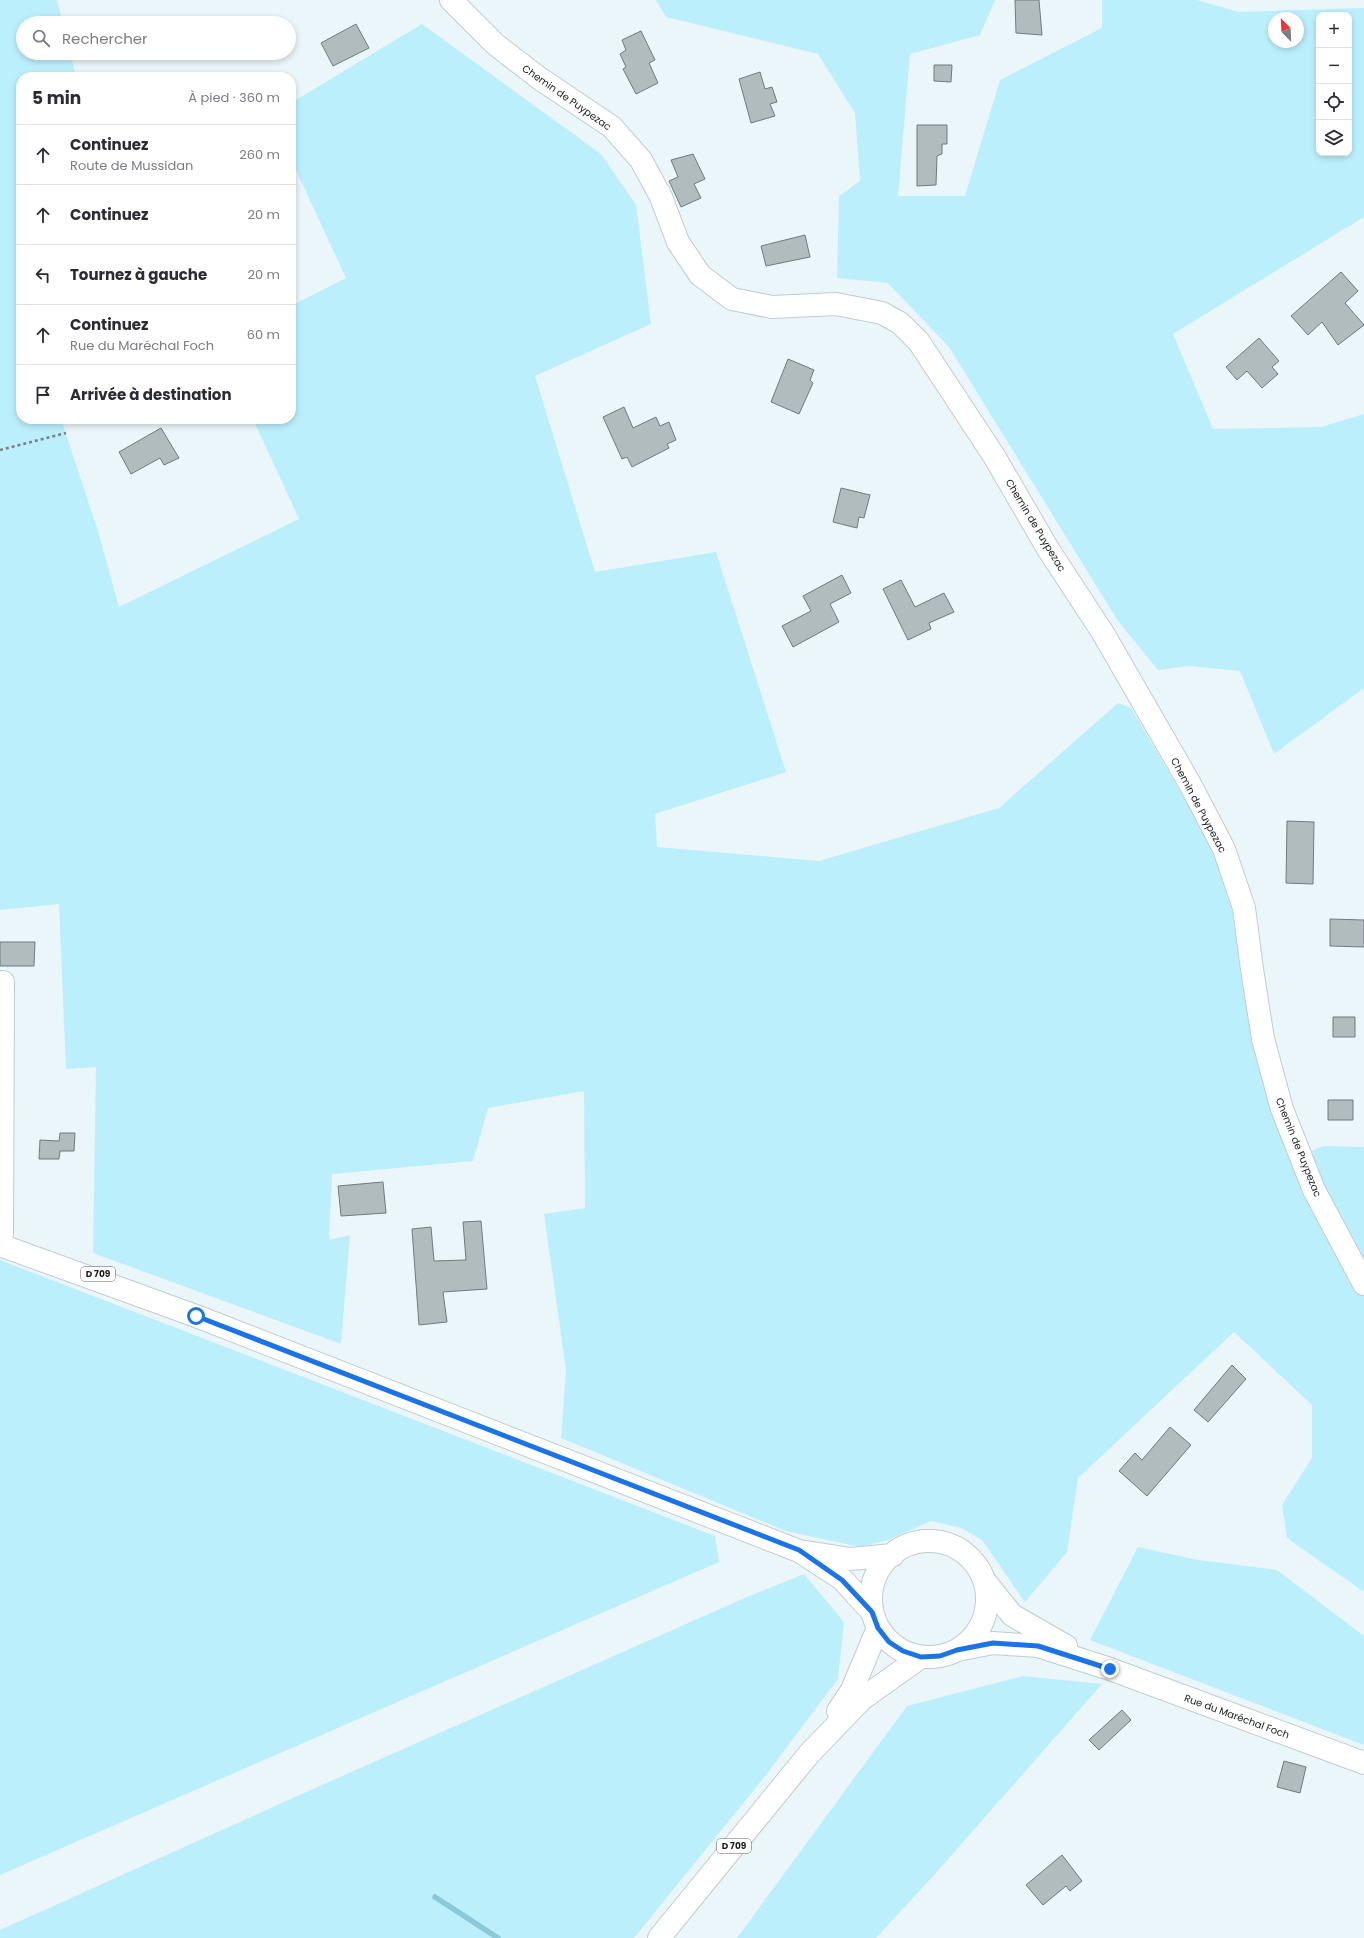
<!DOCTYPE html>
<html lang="fr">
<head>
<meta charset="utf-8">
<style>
	body { margin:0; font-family:Poppins,sans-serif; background:#f7f7f7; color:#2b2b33 }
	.controls { position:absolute; right:12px; top:12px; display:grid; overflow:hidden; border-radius:8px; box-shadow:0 2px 6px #0003 }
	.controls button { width:36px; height:36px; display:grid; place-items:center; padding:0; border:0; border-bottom:1px solid #e1e1e2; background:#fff; color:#2b2b33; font:20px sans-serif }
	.compass { position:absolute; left:1268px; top:12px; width:36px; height:36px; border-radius:50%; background:#fff; box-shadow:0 2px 6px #0003; rotate:336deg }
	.stop { position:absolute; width:12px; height:12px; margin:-9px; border:3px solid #1a73e8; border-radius:50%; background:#fff }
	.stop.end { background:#1a73e8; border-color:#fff; box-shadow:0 1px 4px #0008 }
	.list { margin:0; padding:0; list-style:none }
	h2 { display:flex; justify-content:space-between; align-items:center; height:52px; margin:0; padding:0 16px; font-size:17px }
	h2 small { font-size:13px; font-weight:400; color:#7c7c81 }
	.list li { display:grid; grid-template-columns:26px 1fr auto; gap:12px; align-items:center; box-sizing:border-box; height:60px; padding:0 16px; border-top:1px solid #e1e1e2 }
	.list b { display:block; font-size:15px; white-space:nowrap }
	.list p { margin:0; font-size:13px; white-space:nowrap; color:#7c7c81 }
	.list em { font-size:13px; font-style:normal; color:#7c7c81 }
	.icon { flex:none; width:22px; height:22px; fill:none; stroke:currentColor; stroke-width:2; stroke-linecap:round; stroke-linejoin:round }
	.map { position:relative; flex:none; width:1364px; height:1938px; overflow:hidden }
	.search { position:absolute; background:#fff; box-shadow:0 2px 6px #0003; left:16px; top:16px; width:280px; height:44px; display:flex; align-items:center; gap:10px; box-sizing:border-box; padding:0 14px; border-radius:22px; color:#7c7c81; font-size:15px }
	.panel { position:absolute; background:#fff; box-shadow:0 2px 6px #0003; left:16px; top:72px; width:280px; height:352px; border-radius:16px }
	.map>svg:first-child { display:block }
</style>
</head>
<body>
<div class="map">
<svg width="1364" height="1938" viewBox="0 0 1364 1938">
	<rect width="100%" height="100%" fill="#eaf6f9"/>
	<path fill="#bceffc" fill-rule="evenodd" d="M0,0h57l6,23h-40v30h47l6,24h-55v342h40l37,112 21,76 180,-88 -46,-100h38v-113l55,-28 -52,-112 -3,1v-64l131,-79 179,130 35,51 15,119 -116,52 60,196 121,-20 70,220 -131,42 2,33 162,14 180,-53 119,-105 13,5 75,127 28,75 22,150 35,100 32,-14 41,1v445l-77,-54 -5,-33 30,-47v-53l-78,-73 -156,146 -11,74 -42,50 -43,-62 -21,-12 -30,-7 -43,19 -28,7 -74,-16 -225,-93 5,-68 -22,-156 41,-6 -1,-117 -96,17 -15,53 -141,13 -3,66 21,-5 -9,109 -248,-91 3,-186 -30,2 -7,-165 -59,6z
		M656,0h339l-15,35 -70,19 -12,142h67l35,-116 102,-52v-28h95l42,12 125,-4v209l-191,117 40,95 108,-2 43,-13v274l-90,66 -34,-83 -51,-5 -31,4 -40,-49 -169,-274 -61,-64 -51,-5 2,-82 21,-15 -5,-68 -37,-59 -152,-37zM1319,15h30v138h-30zM1274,18h24v24h-24z
		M0,1260l715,276 4,26 -719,313z
		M1138,1547l60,13 79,10 87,66v109l-274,-105z
		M804,1574l40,48 -6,57 -72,96 -132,163h-634v-8l313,-141 434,-192z
		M1023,1676l79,8 -167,190 -59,64h-139l170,-232z"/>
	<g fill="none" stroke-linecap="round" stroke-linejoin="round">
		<path stroke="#89c9d9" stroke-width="5.5" d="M435,1897l63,41"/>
	</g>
	<path fill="#b1bcbf" stroke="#717b7e" d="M1015,0h24l3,35 -26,-2z
		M356,24l13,24 -36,18 -12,-23z
		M641,31l14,29 -6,3 9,20 -22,11 -13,-25 3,-2 -6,-13 6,-4 -4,-10z
		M934,65h18l-1,17 -17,-1z
		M760,72l5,17 7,-2 5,15 -7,2 5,12 -24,7 -12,-44z
		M917,125h30v19h-5v10l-5,2 -1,29 -19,1z
		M693,154l12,25 -11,5 7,14 -20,9 -12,-26 9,-4 -7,-17z
		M805,235l5,22 -44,9 -5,-20z
		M1341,272l17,19 -13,12 19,22 -26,20 -16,-23 -14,13 -17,-19z
		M1259,338l20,23 -7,6 6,7 -16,14 -15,-17 -10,9 -11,-13z
		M788,359l26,11 -4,10 3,3 -14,31 -28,-12z
		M624,407l9,21 23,-11 4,9 9,-4 7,18 -9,4 2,4 -37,19 -5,-10 -5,2 -19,-42z
		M161,428l18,30 -15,7 -4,-7 -29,16 -12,-22z
		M841,488l29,7 -6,23 -5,-1 -2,11 -24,-6z
		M842,575l9,18 -21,11 9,18 -46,25 -11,-21 29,-15 -8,-15z
		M901,580l14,27 29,-14 10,19 -25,11 2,6 -23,11 -25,-51z
		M1287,821l27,1 -1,62 -27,-1z
		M1330,919l34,1v27l-34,-1z
		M0,942h35l-1,24h-34z
		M1333,1017h22v20h-22z
		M1328,1100h25v20h-25z
		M60,1133h15l-1,18h-14l-1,8h-20l1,-19 19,1z
		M383,1182l3,31 -45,3 -3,-30z
		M481,1221l6,68 -44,3 4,30 -28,3 -7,-96 19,-2 3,34 32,-1 -3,-38z
		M1232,1365l14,14 -38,43 -14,-12z
		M1170,1427l21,18 -44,51 -28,-25 16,-18 7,7z
		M1122,1710l9,10 -32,30 -10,-10z
		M1284,1761l22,6 -6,26 -23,-6z
		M1062,1855l20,26 -12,10 -4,-5 -23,19 -17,-20z"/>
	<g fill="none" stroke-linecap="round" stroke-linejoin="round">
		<g stroke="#c0cccf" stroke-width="24">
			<path id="minor" d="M451,0l44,44 44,34 73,49 29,33 20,37 17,45 22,33 32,24 40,8 64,-3 46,9 18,10 19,19 75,114 54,93 55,84 87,151 34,65 20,59 8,61 11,70 19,70 32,81 50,94
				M0,1241l2,-8 1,-251"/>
		</g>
		<g stroke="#c0cccf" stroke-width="24">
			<path id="major" d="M0,1245l196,71 603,235 43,28 30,33
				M871 1599a58 58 0 1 1 116 0a58 58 0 1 1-116 0Z
				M806,1552l44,7 43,-4
				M984,1580l28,35 54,31
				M957,1650l36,-7 45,3 72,23 254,94
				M838,1711l14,-21 26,-62
				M659,1938l150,-184 53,-55 59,-42"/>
		</g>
		<path stroke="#798183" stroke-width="2.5" stroke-dasharray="3 3" stroke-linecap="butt" d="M0,450l66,-17"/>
		<use href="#minor" stroke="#fff" stroke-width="22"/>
		<use href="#major" stroke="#fff" stroke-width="22"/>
	</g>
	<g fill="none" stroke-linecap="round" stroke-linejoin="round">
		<path stroke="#1a73e8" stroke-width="5" d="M196,1316l603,234 43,30 30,32 6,16 11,14 14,9 18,6 19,-1 17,-6 36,-7 45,3 72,23"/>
	</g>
	<g text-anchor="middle" stroke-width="4" stroke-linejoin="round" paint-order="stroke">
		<g fill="#fff" stroke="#5c5f5f" stroke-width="1">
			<rect x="81" y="1267" width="34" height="14" rx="3"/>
			<rect x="717" y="1839" width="34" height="14" rx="3"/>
		</g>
		<g font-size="9" font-weight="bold" fill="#161a1b">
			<text x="98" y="1277">D 709</text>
			<text x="734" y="1849">D 709</text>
		</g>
		<g font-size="10" fill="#161a1b" stroke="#fff">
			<text transform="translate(567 97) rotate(35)" y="4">Chemin de Puypezac</text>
			<text transform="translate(1036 525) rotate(59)" y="4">Chemin de Puypezac</text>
			<text transform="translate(1199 805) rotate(62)" y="4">Chemin de Puypezac</text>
			<text transform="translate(1299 1147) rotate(68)" y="4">Chemin de Puypezac</text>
			<text transform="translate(1237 1716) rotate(20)" y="4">Rue du Maréchal Foch</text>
		</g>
	</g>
</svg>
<div class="controls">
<button>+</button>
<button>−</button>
<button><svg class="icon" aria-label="locate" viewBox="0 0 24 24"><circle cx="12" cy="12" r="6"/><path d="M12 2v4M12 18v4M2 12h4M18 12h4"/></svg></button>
<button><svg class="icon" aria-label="layers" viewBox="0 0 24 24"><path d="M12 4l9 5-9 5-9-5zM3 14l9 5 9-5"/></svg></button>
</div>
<svg class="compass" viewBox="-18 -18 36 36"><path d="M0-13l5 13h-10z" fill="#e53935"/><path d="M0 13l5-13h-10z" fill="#7c7c81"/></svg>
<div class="stop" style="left:196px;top:1316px"></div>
<div class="stop end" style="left:1110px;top:1669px"></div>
<div class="search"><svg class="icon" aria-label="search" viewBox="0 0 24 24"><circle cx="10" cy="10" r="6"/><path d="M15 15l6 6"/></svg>Rechercher</div>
<section class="panel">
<h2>5 min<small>À pied · 360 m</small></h2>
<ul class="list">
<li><svg class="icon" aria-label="ahead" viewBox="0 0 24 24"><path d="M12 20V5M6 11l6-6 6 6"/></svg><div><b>Continuez</b><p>Route de Mussidan</p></div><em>260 m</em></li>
<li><svg class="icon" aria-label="ahead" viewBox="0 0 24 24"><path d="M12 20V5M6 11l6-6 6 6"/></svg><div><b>Continuez</b></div><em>20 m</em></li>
<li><svg class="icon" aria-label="left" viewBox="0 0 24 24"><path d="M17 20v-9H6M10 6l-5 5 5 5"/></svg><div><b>Tournez à gauche</b></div><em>20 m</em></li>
<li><svg class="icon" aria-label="ahead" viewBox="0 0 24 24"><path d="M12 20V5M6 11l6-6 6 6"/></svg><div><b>Continuez</b><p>Rue du Maréchal Foch</p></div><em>60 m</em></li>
<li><svg class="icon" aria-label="arrive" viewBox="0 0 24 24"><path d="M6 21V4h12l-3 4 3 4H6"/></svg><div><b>Arrivée à destination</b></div></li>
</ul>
</section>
</div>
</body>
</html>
